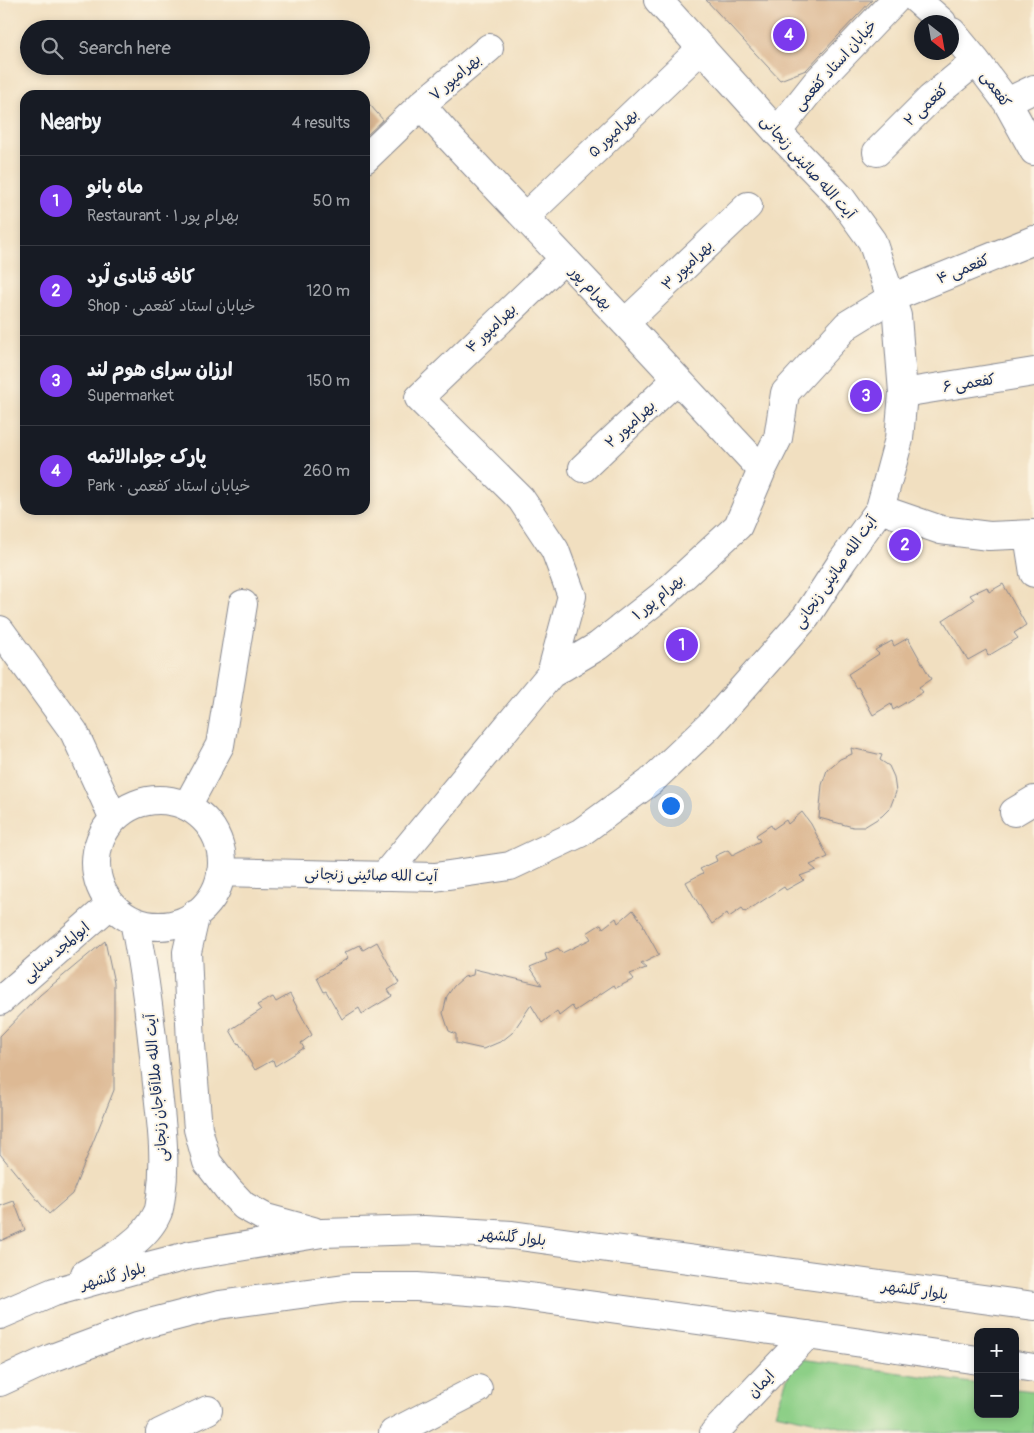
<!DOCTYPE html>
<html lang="en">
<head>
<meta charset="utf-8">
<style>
	body { margin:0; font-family:Pangolin,"Playpen Sans Arabic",sans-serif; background:#242831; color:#f1f3f6 }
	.controls { position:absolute; right:15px; bottom:15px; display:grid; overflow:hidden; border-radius:10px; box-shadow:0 2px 8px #0003 }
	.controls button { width:45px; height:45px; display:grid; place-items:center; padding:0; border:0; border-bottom:1px solid #363941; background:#171b24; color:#f1f3f6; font:25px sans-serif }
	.compass { position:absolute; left:914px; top:15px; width:45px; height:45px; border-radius:50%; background:#171b24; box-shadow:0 2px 8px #0003; rotate:149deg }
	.you { position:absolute; left:670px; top:805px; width:18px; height:18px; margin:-12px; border:4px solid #fff; border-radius:50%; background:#1a73e8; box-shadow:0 0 0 8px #1a73e833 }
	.badge { display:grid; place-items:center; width:32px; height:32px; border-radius:50%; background:#7c3aed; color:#fff; font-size:16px; font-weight:700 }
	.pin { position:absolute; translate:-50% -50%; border:2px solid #fff; box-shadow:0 1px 5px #0006 }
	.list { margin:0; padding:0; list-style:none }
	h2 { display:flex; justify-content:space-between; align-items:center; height:65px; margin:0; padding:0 20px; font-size:21px }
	h2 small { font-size:16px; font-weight:400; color:#9ea1a6 }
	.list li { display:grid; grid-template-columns:32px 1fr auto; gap:15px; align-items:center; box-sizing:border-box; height:90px; padding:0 20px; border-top:1px solid #363941 }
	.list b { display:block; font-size:19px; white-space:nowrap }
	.list p { margin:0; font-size:16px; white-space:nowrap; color:#9ea1a6 }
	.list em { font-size:16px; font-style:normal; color:#9ea1a6 }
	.icon { flex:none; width:28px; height:28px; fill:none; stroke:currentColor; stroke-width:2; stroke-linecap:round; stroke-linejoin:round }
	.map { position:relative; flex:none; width:1034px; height:1433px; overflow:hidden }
	.search { position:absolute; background:#171b24; box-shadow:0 2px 8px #0003; left:20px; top:20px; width:350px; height:55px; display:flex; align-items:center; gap:12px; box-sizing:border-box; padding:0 18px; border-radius:28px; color:#9ea1a6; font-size:19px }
	.panel { position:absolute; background:#171b24; box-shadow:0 2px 8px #0003; left:20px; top:90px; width:350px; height:425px; border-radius:15px }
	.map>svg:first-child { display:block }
</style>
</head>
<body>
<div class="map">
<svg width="1034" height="1433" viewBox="0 0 1034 1433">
	<rect width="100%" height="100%" fill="#fcf5e5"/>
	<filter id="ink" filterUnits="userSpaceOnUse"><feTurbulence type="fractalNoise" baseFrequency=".02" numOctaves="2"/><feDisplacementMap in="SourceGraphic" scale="10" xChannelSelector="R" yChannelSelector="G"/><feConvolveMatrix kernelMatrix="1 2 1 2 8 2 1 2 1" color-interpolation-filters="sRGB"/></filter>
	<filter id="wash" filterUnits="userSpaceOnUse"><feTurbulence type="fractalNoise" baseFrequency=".0096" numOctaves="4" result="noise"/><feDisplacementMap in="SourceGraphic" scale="20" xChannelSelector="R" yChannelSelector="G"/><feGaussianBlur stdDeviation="1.12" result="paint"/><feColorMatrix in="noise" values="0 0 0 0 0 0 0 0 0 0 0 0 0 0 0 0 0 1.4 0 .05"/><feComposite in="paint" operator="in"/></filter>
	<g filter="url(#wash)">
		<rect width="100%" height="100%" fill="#f1dfc0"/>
		<path fill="#8dcf87" stroke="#547f72" d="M794,1358l184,26v30h37v-25l19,2v42h-166l-93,-20z"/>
		<g id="blocks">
			<path fill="#ddb994" d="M706,0h166l-66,70 -26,10z
				M365,99l18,21 -18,17z
				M1003,584l23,41 -12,8 4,5 -30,18 -2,-6 -18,10 -25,-40 31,-20 -4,-5 17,-8 2,5z
				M908,638l23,41 -12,8 4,5 -30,18 -2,-6 -18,11 -15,-28 -2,1 -8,-14 31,-20 -4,-4 17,-9 2,5z
				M851,748l31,7 -2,5 9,6 5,11 2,15 -6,16 -8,8 -18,11h-11l-34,-9 3,-33 5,-15 13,-11 12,-5z
				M802,812l9,12 17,33 -18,8 6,5 -16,6 4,4 -18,10 -2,-3 -39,25 -3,-4 -13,9 -2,-4 -15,11 -19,-29 -7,-13 17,-9 -3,-4 17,-8 -2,-5 13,-6 4,5 28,-14 -4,-6 15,-10 2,4 13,-9 2,4z
				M633,910l11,15 -1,1 16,29 -18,9 5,4 -16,6 4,5 -18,9 -2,-3 -39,26 -3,-5 -13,10 -2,-5 -15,12 -11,-18 -19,28 -10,8 -19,8 -27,-6v-9l-7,-3 -6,-18 4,-17 7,-10 10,-9 9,-2 1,-6 68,16 -12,-18 17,-7 -2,-6 13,-6 4,5 29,-14 -4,-6 14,-9 2,4 13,-10 2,5z
				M105,941l9,42v107l-42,104 -23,20 -49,-60v-118l40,-41z
				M377,942l22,41 -11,7 4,6 -30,18 -3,-6 -17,11 -16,-28 -2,1 -7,-14 31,-20 -4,-5 16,-8 3,5z
				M290,994l22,41 -11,8 3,5 -29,18 -2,-6 -18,10 -16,-27 -1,1 -8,-14 31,-20 -4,-5 16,-8 3,5z
				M14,1201l11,29 -25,11v-35z"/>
		</g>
	</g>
	<g filter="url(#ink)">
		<use href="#blocks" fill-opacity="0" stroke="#86878f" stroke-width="1"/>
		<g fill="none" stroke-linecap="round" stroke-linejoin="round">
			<g stroke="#86878f" stroke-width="30">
				<path id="minor" d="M917,0l25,22
					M952,32l24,29 31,41 27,49
					M1007,102l27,-13
					M421,105l28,32 176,186 137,147
					M777,132l39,-49 79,-83
					M877,152l54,-54 45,-37
					M365,159l56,-54 68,-57
					M525,217l177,-169
					M625,323l123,-117
					M903,393l131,-21
					M583,468l94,-89
					M880,509l61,21 48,6 45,-2
					M1028,535l6,38
					M551,674l21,-78 -17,-46 -34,-51 -102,-101 145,-139
					M187,806l33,-61 23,-141
					M1014,812l20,-12
					M384,876l167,-202 47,-28 66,-52 74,-68 24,-56 16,-32 7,-45 62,-68 44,-27 143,-58
					M160,1433l48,-23
					M393,1433l85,-44
					M714,1433l93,-98"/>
			</g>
			<g stroke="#86878f" stroke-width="30">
				<path id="major" d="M0,630l74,102 40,87
					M96 863a63 63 0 1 1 126 0a63 63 0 1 1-126 0Z
					M221,872l214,5 75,-11 70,-33 70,-51 60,-57 96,-108 37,-57 37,-51 19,-70 4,-46 -6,-77 -25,-75 -31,-43 -64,-66 -119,-132
					M196,913l-9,39 4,93 7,84 9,33 21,27 16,17 22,12 47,13
					M0,1001l111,-97
					M85,1274c24,-14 60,-33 72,-60 3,-5 3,-13 4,-18 5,-35 1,-68 -3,-103 -6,-57 -12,-115 -24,-172
					M0,1315l54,-23 79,-22 58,-15 131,-22 102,-3 88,5 522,71
					M1015,1365l19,3
					M0,1382l52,-24 86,-32 81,-21 133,-18h65l91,7 299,41 171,25"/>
			</g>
			<use href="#minor" stroke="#fff" stroke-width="28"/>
			<use href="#major" stroke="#fff" stroke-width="28"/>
		</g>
	</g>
	<g text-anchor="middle" stroke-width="4" stroke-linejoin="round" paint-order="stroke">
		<g font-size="15" fill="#1b2f5e" stroke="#fcf5e5">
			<text transform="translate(835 65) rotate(-48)" y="5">خیابان استاد کفعمی</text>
			<text transform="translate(455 77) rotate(-41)" y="5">بهرامپور ۷</text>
			<text transform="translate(996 89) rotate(55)" y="5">کفعمی</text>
			<text transform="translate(926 105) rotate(-43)" y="5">کفعمی ۲</text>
			<text transform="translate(613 133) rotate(-44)" y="5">بهرامپور ۵</text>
			<text transform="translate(808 167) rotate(48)" y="5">آیت الله صائینی زنجانی</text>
			<text transform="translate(687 265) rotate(-44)" y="5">بهرامپور ۳</text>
			<text transform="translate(963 269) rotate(-22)" y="5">کفعمی ۴</text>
			<text transform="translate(591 288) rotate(46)" y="5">بهرام پور</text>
			<text transform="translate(491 328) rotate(-44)" y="5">بهرامپور ۴</text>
			<text transform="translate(969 383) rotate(-9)" y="5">کفعمی ۶</text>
			<text transform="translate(630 424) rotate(-43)" y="5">بهرامپور ۲</text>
			<text transform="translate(835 572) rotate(-55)" y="5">آیت الله صائینی زنجانی</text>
			<text transform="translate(658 597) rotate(-40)" y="5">بهرام پور ۱</text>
			<text transform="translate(371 875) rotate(1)" y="5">آیت الله صائینی زنجانی</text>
			<text transform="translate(56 952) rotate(-41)" y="5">ابوالمجد سنایی</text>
			<text transform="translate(156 1088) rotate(-95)" y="5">آیت الله ملاآقاجان زنجانی</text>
			<text transform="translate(513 1237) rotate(6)" y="5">بلوار گلشهر</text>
			<text transform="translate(113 1276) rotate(-15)" y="5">بلوار گلشهر</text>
			<text transform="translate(915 1290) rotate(8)" y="5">بلوار گلشهر</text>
			<text transform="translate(761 1384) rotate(-47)" y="5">ایمان</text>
		</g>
	</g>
</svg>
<div class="controls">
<button>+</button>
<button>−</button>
</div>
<svg class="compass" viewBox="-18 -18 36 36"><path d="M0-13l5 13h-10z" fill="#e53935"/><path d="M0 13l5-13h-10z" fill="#9ea1a6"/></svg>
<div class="you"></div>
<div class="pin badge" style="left:682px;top:645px">1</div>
<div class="pin badge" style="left:905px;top:545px">2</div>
<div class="pin badge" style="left:866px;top:396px">3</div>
<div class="pin badge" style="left:789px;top:35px">4</div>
<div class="search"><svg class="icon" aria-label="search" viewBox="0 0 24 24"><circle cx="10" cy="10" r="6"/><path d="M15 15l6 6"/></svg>Search here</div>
<section class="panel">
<h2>Nearby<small>4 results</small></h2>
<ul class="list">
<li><span class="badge">1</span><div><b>ماه بانو</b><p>Restaurant · بهرام پور ۱</p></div><em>50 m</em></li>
<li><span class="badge">2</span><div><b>کافه قنادی لٌرد</b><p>Shop · خیابان استاد کفعمی</p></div><em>120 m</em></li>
<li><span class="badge">3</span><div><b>ارزان سرای هوم لند</b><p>Supermarket</p></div><em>150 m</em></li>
<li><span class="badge">4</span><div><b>پارک جوادالائمه</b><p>Park · خیابان استاد کفعمی</p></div><em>260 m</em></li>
</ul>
</section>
</div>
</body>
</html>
